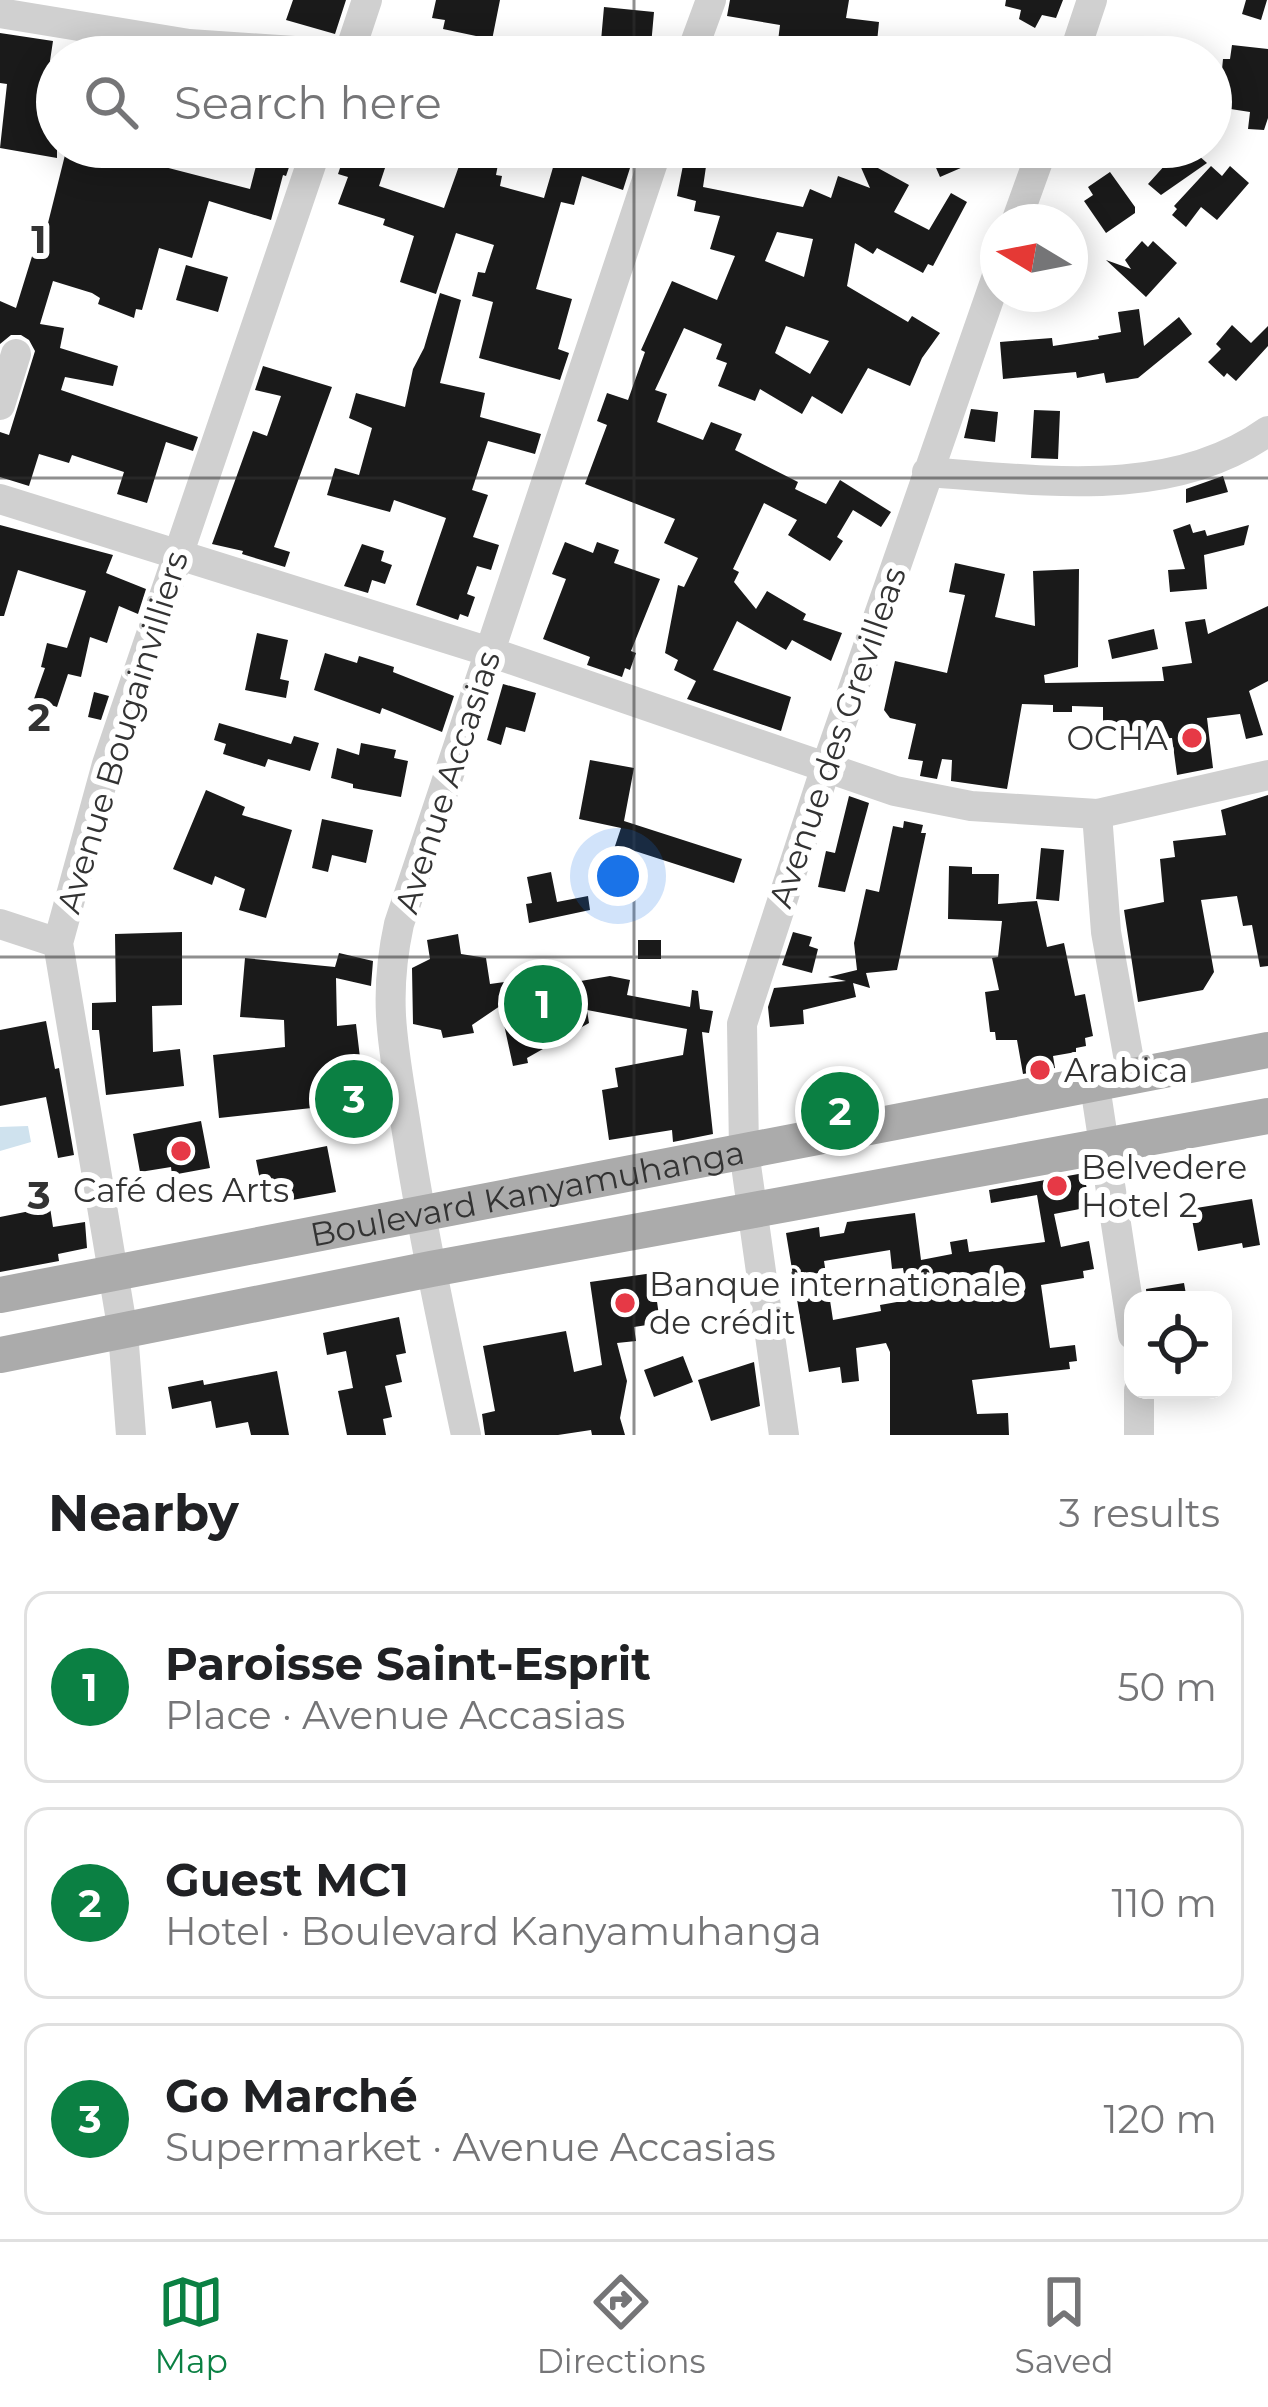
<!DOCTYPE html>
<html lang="en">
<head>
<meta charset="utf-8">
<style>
	body { margin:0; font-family:Montserrat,sans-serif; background:#f6f6f6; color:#202124 }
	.controls { position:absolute; right:36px; bottom:36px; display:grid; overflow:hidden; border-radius:24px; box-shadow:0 6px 30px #0003 }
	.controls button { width:108px; height:108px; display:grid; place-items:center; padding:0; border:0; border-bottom:3px solid #e0e0e0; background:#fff; color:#202124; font:60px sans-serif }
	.compass { position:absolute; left:980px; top:204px; width:108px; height:108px; border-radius:50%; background:#fff; box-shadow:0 6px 30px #0003; rotate:280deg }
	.you { position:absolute; left:618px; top:876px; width:42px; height:42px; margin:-30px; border:9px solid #fff; border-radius:50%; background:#1a73e8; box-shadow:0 0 0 18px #1a73e833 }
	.badge { display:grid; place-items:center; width:78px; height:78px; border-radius:50%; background:#0b8043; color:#fff; font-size:39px; font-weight:700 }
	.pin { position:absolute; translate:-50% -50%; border:6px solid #fff; box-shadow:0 3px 12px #0006 }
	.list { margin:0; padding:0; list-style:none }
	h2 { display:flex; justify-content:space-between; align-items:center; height:156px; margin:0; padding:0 48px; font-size:51px }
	h2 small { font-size:39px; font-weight:400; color:#757577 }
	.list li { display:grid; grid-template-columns:78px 1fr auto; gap:36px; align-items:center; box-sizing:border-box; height:192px; margin:0 24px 24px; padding:0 24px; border:3px solid #e0e0e0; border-radius:24px }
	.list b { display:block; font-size:45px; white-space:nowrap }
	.list p { margin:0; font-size:39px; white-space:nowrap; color:#757577 }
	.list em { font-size:39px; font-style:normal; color:#757577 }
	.icon { flex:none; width:66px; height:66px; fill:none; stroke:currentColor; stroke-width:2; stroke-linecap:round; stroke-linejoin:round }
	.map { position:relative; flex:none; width:1268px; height:1435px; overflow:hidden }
	.search { position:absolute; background:#fff; box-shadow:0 6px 30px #0003; left:36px; right:36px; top:36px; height:132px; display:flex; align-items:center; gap:30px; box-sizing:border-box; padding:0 42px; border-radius:66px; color:#757577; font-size:45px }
	.sheet { height:804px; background:#fff }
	nav { display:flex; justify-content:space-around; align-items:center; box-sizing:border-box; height:168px; border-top:3px solid #e0e0e0; background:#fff; font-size:33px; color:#757577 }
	nav a { display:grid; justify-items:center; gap:6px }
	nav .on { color:#0b8043 }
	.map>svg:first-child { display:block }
</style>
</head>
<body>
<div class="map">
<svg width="1268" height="1435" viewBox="0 0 1268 1435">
	<rect width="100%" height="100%" fill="#fff"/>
	<path fill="#cfe2ee" d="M28,1126l3,16 -31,9v-24z"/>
	<path fill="#1a1a1a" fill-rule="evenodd" d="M293,0h53l-11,34 -49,-14z
		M436,0h64l-9,45 -16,-4 1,-5 -33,-7 2,-9 -13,-2z
		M730,0h119l-3,18 33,4 -2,20 40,3v12h-141l4,-32 -53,-9z
		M1006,0h57l-7,18 -14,-3 -7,13 -16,-9 2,-9 -16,-4z
		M1246,0h21l-6,20 -19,-6z
		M604,7l50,5 -4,45 -50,-5z
		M0,33l53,8 -3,20 6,1 -4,22 5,1v73l-57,-10 7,-64 -7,-1z
		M1232,45l36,4v69l-4,12 -16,-1 2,-17 -39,-6v-16l9,1 3,-32h7z
		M67,147h90l-4,17 97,25 11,-42h35l-10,29 -3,-1 -12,45 -62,-19 -17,57 -33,-10 -17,62 -6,-1 -2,9 -36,-14 2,-6 -8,-5 -39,-12 -13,43 24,4 -4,20 58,18 -5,20 -48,-9 -4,13 137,47 -5,14 -27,-9 -19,61 -30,-9 7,-22 -52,-17 -3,8 -30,-9 -10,32 -29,-9v-45l9,3 26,-84 -6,-11 -8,-5h-10l-11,9v-43l16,7 22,-71 6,2z
		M347,147h45l-13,39 65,22 15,-42 -47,-19h71l-2,7 18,5 -3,16 6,1 -2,10 44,12 15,-51h54l-3,14 20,7 -7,22 -41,-14 -8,29 -13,-3 -25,87 36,10 -14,50 11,4 -9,27 -81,-22 14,-56 -21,-6 6,-24 7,1 9,-28 -38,-12 -20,61 -36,-12 14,-46 -31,-11 2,-6 -47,-15 10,-27 -10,-3z
		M927,147h36l7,17 -30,13z
		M1146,147h43l18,16 -46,32 -13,-11 18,-20z
		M686,150l22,3 -5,34 100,20 7,-18 21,9 7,-22 32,12 -14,-32 53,29 -15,27 35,18 22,-37 16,9 -34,64 -5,-2 -5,9 -46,-25 -4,6 -18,-11 -8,43 61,36 4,-6 28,17 -18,25 -12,28 -42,-18 -26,46 -30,-18 -10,18 -42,-25 -5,12 -37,-15 9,-23 -11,-4 6,-15 -38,-16 -29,62 12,4 -10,28 46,18 8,-18 31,12 -7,16 63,32 -3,7 31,15 14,-24 51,32 -10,15 -28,-17 -16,27 6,4 -13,20 -42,-26 9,-15 -33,-17 -31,66 6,3 -5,10 22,27 11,-18 39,23 -3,6 39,13 -11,28 -39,-21 -6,10 -49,-29 -24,49 78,27 -10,34 -94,-32 9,-18 -22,-11 4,-10 -13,-7 13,-68 6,2 14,-29 -34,-15 11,-24 -90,-35 22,-59 -10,-4 10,-28 21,7 17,-48 -4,-2 31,-69 45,19 18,-44 -25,-7 10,-33 -26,-5 2,-10 -19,-5zM777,232l36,7 -9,38 -39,-16zM786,326l43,15 -19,33 -35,-21z
		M1211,166l11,10 8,-10 19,17 -32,37 -16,-13 -15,20 -14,-12 5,-6 -3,-3z
		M1110,172l25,35v6l-29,20 -22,-32 9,-6 -5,-8z
		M1142,241l6,6 5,-6 24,22 -31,34 -40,-37 25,9 -6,-9z
		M186,265l42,12 -10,35 -42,-12z
		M440,293l21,7 -21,83 45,10 -5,24 61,17 -6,20 -47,-13 -16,49 16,5 -15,42 26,8 -8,25 -14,-4 -10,28 8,3 -7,20 -8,-3 -2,6 -42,-15 30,-87 -52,-18 -4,12 -63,-17 8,-27 24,7 13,-47 -23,-10 7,-25 49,14 8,-38 11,-21z
		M1139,309l5,37 35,-29 13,17 -54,44 -32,5 -2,-10 -27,5 -1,-6 -73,7 -3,-37 52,-4 1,8 46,-7 -1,-3 23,-4 -3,-20z
		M1232,325l19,18 17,-17v20l-32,35 -9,-8 -3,4 -16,-15 13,-13 -5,-5z
		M263,366l69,21 -58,160 16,5 -5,15 -43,-13 1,-3 -31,-7 41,-113 14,5 14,-40 -26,-6z
		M971,409l27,3 -3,30 -31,-4z
		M1034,410l26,1 -2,48 -27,-1z
		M1223,476l5,16 -42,11v-14z
		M1190,524l3,9 12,-3 2,6 42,-11 -5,20 -40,10 3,34 -37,3 -2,-22 17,-1 -12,-39z
		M0,525l113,30 -7,18 40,16 -8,25 -19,-8 -12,37 -17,-6 -9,40 -13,-3 -11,33 -23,-8 11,-31 -4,-1 6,-24 20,5 19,-57 -68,-21 -14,46h-4z
		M565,542l28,11 4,-11 22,8 -5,13 46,16 -29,72 5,2 -6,17 -5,-2 -3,9 -35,-12 3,-8 -47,-18 23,-60 -14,-5z
		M362,544l22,7 -3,10 11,4 -7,19 -13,-4 -4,13 -24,-7z
		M955,563l50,11 -10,43 40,9 -2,-55 46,-2 -1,98 -34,8 1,8 119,-2 -2,-14 30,-4 -7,-41 20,-3 3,15 60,-28v75l-19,10 14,44 -17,4 -6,-25 -33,4 6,50 -36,7 -5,-37 -43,2 -1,-10h-25v-23l-31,-1v6h-19v-7l-31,-1 -15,85 -56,-8 1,-21 -10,-1 -5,20 -17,-3 3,-15 -15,-2 8,-35 -26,-6 -6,-8 11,-49 52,12 18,-78 -16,-3z
		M1154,629l4,20 -46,10 -4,-19z
		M257,633l31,7 -8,39 9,2 -3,17 -41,-8z
		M325,653l32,10 2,-7 35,11 -1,5 61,24 -12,36 -60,-24 -2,6 -66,-24z
		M503,684l33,9 -11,39 -19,-5 -5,18 -14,-5z
		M94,692l15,4 -8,24 -13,-3z
		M219,723l72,21 3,-8 25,7 -9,28 -42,-12 -3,8 -42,-13 3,-10 -12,-4z
		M361,743l35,7 -2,8 14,3 -7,36 -48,-9v-4l-22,-6 6,-30 22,7z
		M590,760l44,8 -10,53 118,38 -8,24 -99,-32 -10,32 -20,-7 16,-48 -42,-9z
		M206,790l39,17 -3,8 50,15 -26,88 -27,-8 6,-21 -30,-13 -3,9 -39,-16z
		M1268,795v171l-8,1 -8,-42 -9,1 -6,-30 -36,4 13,72 -11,18 -65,12 -14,-92 40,-8 -4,-43 15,-2 -2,-16 53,-6 -5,-25z
		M849,796l20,7 -24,89 -27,-5 8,-36 9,2z
		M322,819l51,11 -7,33 -34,-8 -4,17 -16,-4z
		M904,821l19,4 -2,8h5l-29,137 -31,3 4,15 -17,-5 3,14 -53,13 1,14 -34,3 -2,-20 6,-19 72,-7 -18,-4 29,-7 -3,-27 12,-54 13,3 14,-66 10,2z
		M1041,848l23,2 -5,51 -23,-2z
		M949,866l23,1v7h27l-1,30 39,-3 10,46 17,-4 11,53 10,-2 8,42 -8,2 1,8 -10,2v4l-23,4 2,12 -32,6 -6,-34h-21l-1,-8h-5l-5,-40 14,-2 -7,-32 6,-1 4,-36 -54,-2z
		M551,872l6,30 31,-6 2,14 -61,13 -3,-19 6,-1 -5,-26z
		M182,932v73l-30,1 1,46 27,-3 4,37 -78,9 -7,-65h-7v-27l24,-1 -1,-68z
		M793,932l19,5 -3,9 9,3 -6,24 -30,-8z
		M458,934l3,20 25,4 4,26 22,-3 2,11 35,-6 -2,-15 19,-3 3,15 41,-7 20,4 -3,15 63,12 2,-17 6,1 2,18 13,2 -4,22 -7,-1 11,102 -40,8 -1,-12 -63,10 -7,-50 16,-3 -3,-19 68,-13 4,-26 -100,-19 2,13 -62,35 1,5 -15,3 -13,-60 -28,19 2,8 -31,5 -2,-8 -28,-6 -1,-56 18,-9 -3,-19z
		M638,940h23v19h-23z
		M339,953l34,8 -2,25 -35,-8 1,48 19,-2 10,84 -44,5 -1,-6 -102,11 -6,-63 72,-8 -1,-27 -44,-3 5,-59 90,9z
		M46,1021l9,48 4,-1 15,87 -16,3 -12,-61 -46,9v-76z
		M201,1121l9,47 -38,7 -1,-8 -31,5 -7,-38z
		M327,1146l9,46 -71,13 -9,-45z
		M1084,1173l6,34 -36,7 7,33 28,-6 5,28 -11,2 1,7 -43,7 9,63 25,-3 2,16 -8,1 1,7 -98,11 5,34 31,-1 1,22h-119v-83l-4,-9 -30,5 3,33 -17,2 -2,-16 -31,5 -23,-139 33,-6 1,10 24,-4 3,-11 68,-9 6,47 31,-6 -2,-12 17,-3 2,13 76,-10 -8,-47 -46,8 -2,-13zM890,1250l2,19 11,-1 5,32 -28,5 1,6 -48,9 -9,-59z
		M1252,1199l8,46 -17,3 -1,-5 -44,8 -8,-42z
		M50,1207l3,20 32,-5 2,26 -29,6 1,7 -59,11v-55z
		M653,1273l7,50 -26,4 2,14 -19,2 10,38 -7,37 5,17h-33l-1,-5 -33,5h-73l-3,-21 13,-3 -12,-65 83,-15 8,41 28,-7 -12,-83z
		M1184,1283l3,17h-40l-1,-11z
		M399,1317l7,36 -10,2 6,27 -17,4 7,31 -9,2 3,16h-39l-9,-44 15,-3 -7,-37 -19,4 -4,-22z
		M683,1356l10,26 -39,15 -10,-27z
		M754,1362l6,44 -49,15 -13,-41z
		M277,1371l12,64h-38l-3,-13 -32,6 -5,-27 -39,8 -4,-22 35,-7 1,5z"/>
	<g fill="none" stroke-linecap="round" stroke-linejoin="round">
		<path stroke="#d0d0d0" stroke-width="30" d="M0,13l189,31 195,13
			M348,57l19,-57
			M690,57l21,-57
			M1073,57l19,-57
			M1037,147l19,5 18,-5
			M1016,222l26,-72
			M0,405l16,-51
			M927,472c113,8 243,29 341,-41
			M0,499l490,153 405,139 76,15 126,8 171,-39
			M1097,814l9,118 26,145
			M0,924l58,19
			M1095,1086l38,249
			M1139,1390v45
			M131,1435l-8,-103 -65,-389 49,-179 210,-617
			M466,1435c-22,-103 -44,-205 -60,-309 -12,-77 -24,-124 -7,-202l259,-777
			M784,1435l-40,-284 -2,-127 83,-254 173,-497"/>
		<g stroke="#ababab" stroke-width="36">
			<path id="s1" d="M0,1295l1268,-245"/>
			<path d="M0,1355l431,-86 837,-153"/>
		</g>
	</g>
	<path fill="none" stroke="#333" stroke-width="3" stroke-opacity="0.55" d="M634,0v57M634,147v1288M0,478h1268M0,957h1268"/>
	<g fill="#e63946" stroke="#fff" stroke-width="4.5">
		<circle cx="1192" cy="738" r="12"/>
		<circle cx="1040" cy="1070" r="12"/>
		<circle cx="181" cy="1151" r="12"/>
		<circle cx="1057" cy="1186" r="12"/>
		<circle cx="625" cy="1303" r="12"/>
	</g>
	<g text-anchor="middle" stroke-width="12" stroke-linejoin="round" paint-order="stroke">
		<g font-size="33" fill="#333" stroke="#fff">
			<text transform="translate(122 732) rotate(-73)" y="12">Avenue Bougainvilliers</text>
			<text transform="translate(837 737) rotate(-71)" y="12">Avenue des Grevilleas</text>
			<text transform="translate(447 782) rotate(-72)" y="12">Avenue Accasias</text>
			<text dy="12" stroke="none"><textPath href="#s1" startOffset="537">Boulevard Kanyamuhanga</textPath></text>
		</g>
		<g font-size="33" fill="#333" stroke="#fff" text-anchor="start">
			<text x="1168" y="750" text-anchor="end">OCHA</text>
			<text x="1064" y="1082">Arabica</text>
			<text x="1081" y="1179">Belvedere<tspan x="1081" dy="38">Hotel 2</tspan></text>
			<text x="181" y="1202" text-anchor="middle">Café des Arts</text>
			<text x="649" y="1296">Banque internationale<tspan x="649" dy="38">de crédit</tspan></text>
		</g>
	</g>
	<g font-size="39" text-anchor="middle" font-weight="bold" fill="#333" stroke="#fff" stroke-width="12" stroke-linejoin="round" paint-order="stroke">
		<text x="39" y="253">1</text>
		<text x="39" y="731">2</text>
		<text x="39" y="1209">3</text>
	</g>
</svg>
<div class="controls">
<button><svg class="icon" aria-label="locate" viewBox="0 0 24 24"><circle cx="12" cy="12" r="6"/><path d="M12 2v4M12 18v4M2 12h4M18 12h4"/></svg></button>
</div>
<svg class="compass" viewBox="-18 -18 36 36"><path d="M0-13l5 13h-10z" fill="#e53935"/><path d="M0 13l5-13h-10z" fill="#757577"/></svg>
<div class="you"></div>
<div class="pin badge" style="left:543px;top:1004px">1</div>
<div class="pin badge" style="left:840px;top:1111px">2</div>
<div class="pin badge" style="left:354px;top:1099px">3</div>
<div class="search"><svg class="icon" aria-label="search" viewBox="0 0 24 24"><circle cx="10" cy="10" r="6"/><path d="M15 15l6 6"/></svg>Search here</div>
</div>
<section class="sheet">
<h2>Nearby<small>3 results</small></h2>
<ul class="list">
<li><span class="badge">1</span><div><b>Paroisse Saint-Esprit</b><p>Place · Avenue Accasias</p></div><em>50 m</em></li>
<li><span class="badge">2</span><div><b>Guest MC1</b><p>Hotel · Boulevard Kanyamuhanga</p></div><em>110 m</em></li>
<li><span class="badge">3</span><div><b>Go Marché</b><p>Supermarket · Avenue Accasias</p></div><em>120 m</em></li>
</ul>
</section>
<nav>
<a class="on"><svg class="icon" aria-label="map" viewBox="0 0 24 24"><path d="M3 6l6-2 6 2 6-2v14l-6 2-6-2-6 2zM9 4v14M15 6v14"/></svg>Map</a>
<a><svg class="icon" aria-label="directions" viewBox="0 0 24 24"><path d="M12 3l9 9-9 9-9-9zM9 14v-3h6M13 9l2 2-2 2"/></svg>Directions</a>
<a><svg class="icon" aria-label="saved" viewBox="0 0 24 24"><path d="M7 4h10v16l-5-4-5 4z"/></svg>Saved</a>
</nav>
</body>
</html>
